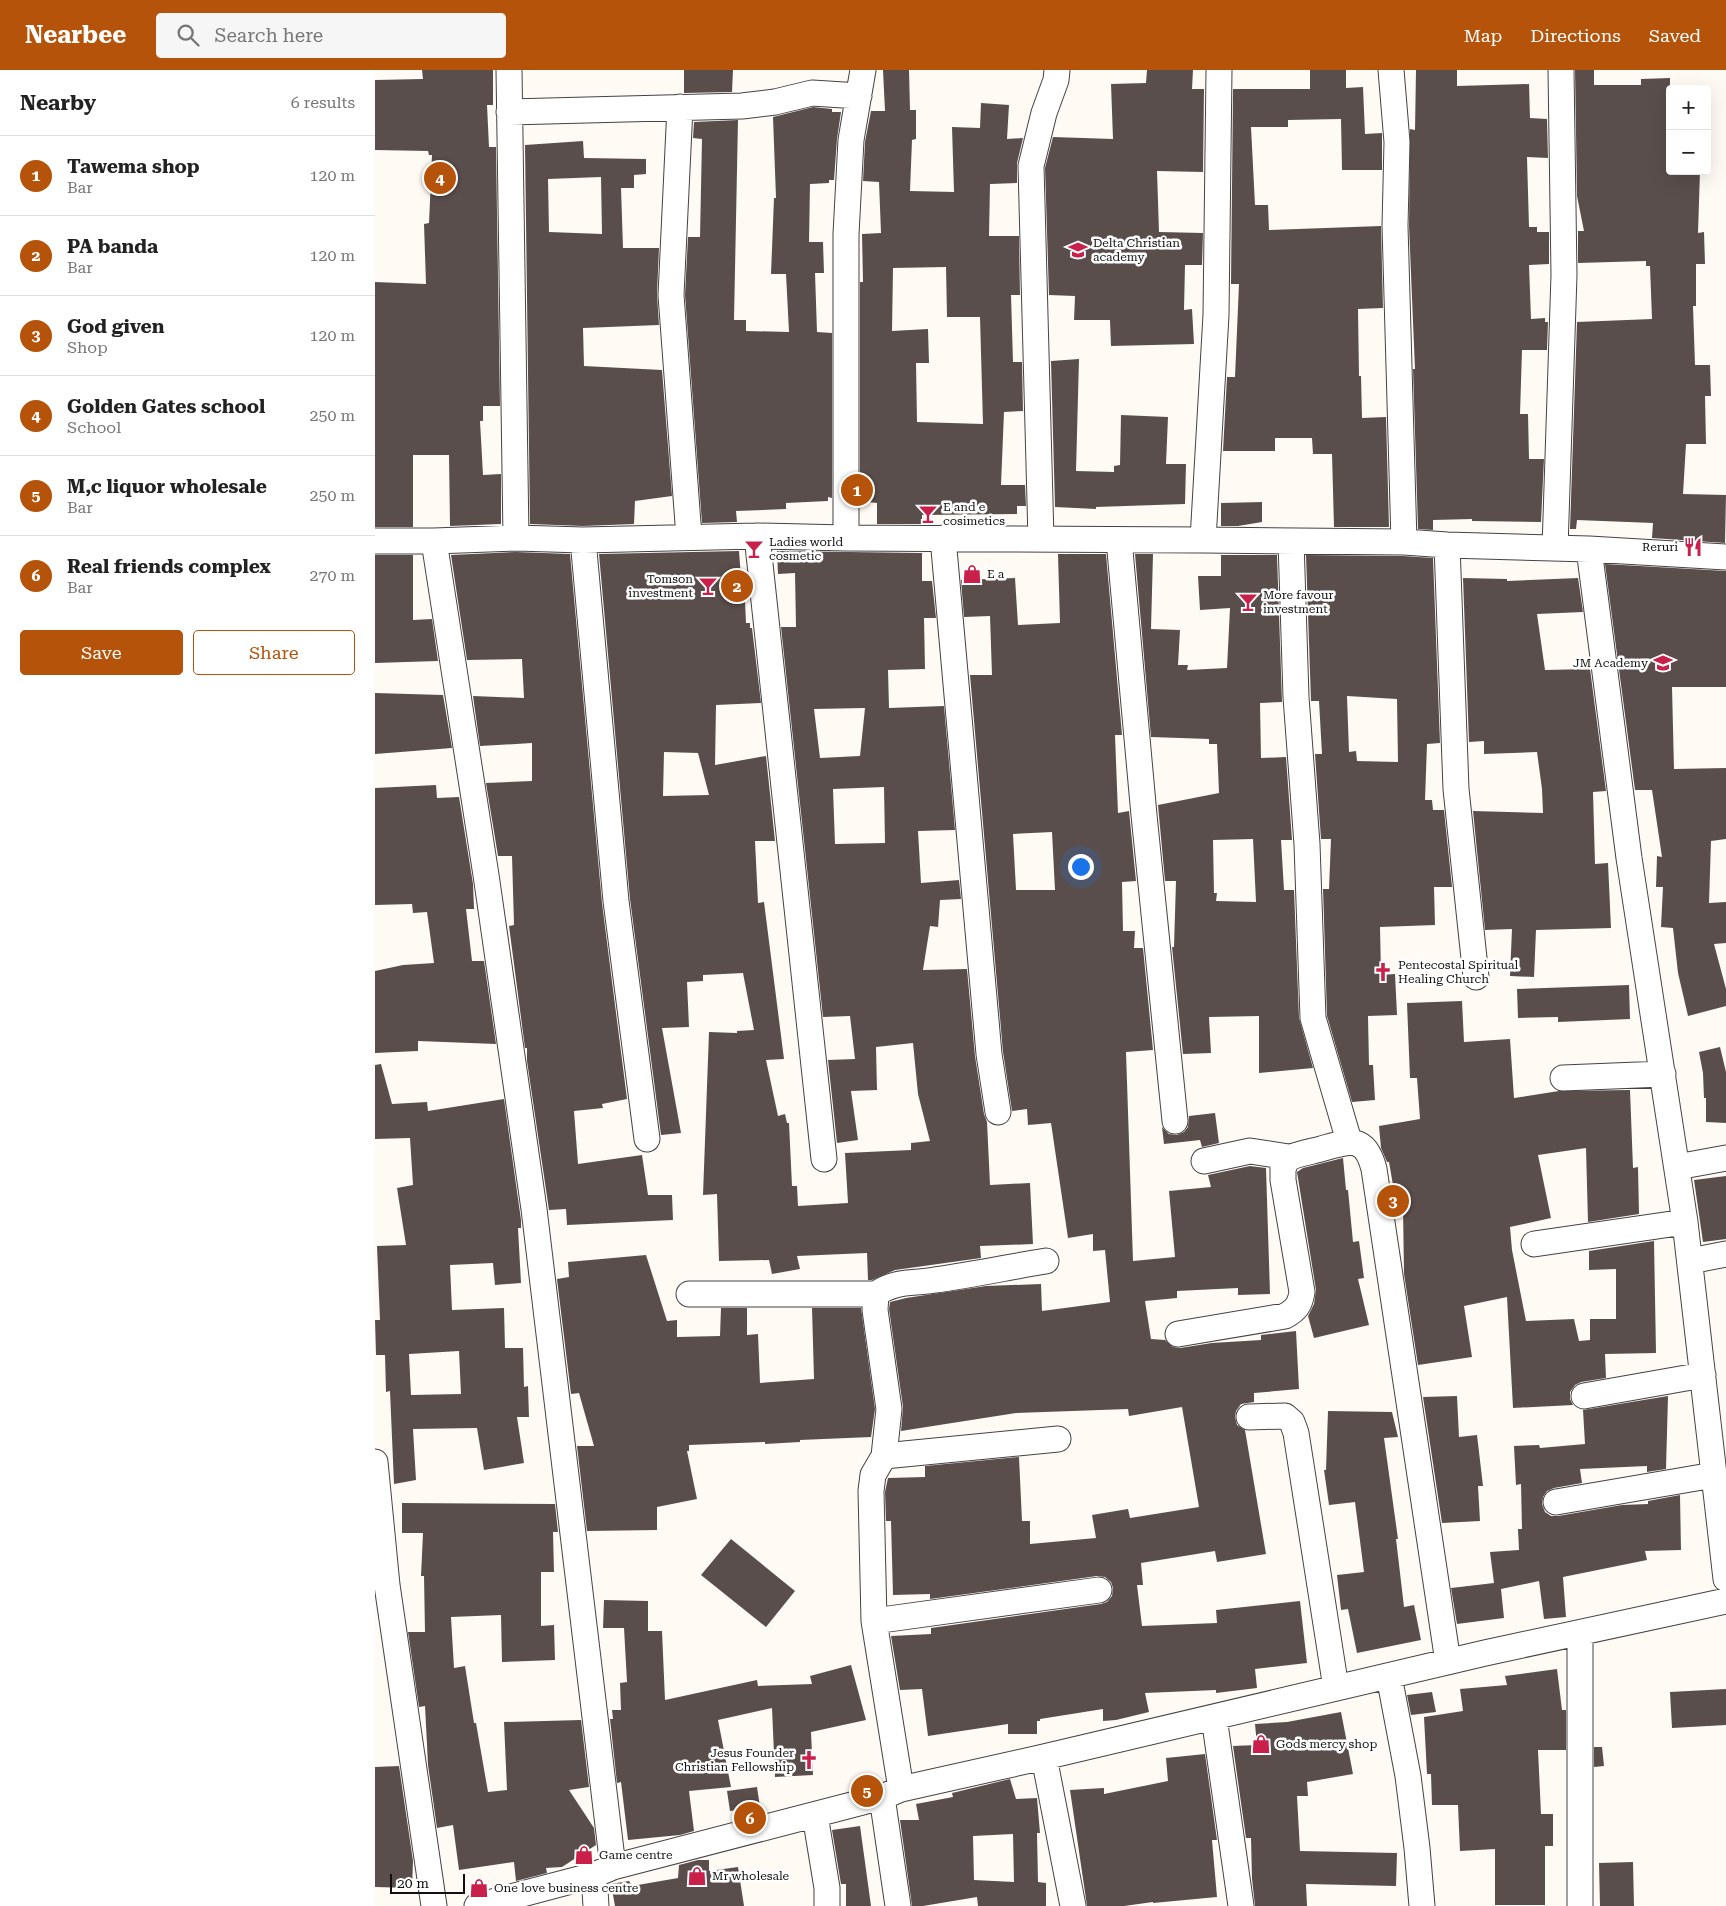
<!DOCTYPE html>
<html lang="en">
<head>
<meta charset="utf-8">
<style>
	body { margin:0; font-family:"Roboto Serif",serif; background:#f6f6f6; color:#222 }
	.controls { position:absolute; right:15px; top:15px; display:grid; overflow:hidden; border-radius:5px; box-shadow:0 5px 20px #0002 }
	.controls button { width:45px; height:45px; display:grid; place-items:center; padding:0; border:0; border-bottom:1px solid #e0e0e0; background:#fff; color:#222; font:25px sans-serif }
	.scale { position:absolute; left:15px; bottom:12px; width:75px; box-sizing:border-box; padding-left:5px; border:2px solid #101010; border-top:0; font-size:14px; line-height:18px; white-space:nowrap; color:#101010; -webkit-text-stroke:4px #fff; paint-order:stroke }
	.you { position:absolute; left:705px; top:796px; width:18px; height:18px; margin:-12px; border:4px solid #fff; border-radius:50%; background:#1a73e8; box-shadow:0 0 0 8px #1a73e833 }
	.badge { display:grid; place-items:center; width:32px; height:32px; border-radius:50%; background:#b45309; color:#fff; font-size:16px; font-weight:700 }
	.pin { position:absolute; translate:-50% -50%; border:2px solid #fff; box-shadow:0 1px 5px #0006 }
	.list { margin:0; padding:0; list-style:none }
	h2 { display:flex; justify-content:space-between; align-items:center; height:65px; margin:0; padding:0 20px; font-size:21px }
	h2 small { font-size:16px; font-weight:400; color:#767676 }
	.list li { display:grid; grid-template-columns:32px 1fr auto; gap:15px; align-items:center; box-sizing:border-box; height:80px; padding:0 20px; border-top:1px solid #e0e0e0 }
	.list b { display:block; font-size:19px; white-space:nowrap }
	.list p { margin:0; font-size:16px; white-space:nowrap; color:#767676 }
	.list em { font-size:16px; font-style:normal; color:#767676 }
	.actions { display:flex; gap:10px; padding:15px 20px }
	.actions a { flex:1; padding:11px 0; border:1px solid #b45309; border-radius:5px; text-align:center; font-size:18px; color:#b45309 }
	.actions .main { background:#b45309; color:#fff }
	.icon { flex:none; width:28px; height:28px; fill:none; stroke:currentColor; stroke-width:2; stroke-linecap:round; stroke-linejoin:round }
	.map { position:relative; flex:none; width:1351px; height:1836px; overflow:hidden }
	header { display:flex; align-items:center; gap:30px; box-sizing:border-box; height:70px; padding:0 25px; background:#b45309; color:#fff }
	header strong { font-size:24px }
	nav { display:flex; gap:28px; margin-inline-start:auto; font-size:18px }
	.search { width:350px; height:45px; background:#f6f6f6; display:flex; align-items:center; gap:12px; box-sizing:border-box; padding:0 18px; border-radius:5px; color:#767676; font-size:19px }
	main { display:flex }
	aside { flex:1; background:#fff }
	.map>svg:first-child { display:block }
</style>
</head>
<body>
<header>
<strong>Nearbee</strong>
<div class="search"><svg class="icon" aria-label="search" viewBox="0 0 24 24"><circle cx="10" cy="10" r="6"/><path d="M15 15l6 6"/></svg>Search here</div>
<nav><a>Map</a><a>Directions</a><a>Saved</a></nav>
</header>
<main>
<aside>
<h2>Nearby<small>6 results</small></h2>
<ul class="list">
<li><span class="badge">1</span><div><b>Tawema shop</b><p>Bar</p></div><em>120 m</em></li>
<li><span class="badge">2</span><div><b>PA banda</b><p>Bar</p></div><em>120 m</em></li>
<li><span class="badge">3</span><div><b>God given</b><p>Shop</p></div><em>120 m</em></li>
<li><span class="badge">4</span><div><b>Golden Gates school</b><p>School</p></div><em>250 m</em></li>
<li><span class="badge">5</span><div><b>M,c liquor wholesale</b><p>Bar</p></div><em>250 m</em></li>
<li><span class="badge">6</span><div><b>Real friends complex</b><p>Bar</p></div><em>270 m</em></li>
</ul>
<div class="actions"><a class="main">Save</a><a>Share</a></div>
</aside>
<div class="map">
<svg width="1351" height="1836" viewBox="0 0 1351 1836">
	<rect width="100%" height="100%" fill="#fffaf4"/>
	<path fill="#5a4e4c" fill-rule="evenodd" d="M47,0h71v35h-6l2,42h7l4,259h-17v15h-3l3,54 18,-1v50l-51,2 -1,-71h-36v72h-38v-245l51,2 -2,-60 5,-1 3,-68h-3l-1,-4 -53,-1v-70l48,-1z
		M309,0h49l-1,22 -48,1z
		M508,0h26l1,40h6v29l-4,1 -2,51 44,1 -2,-65 28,1 1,-25 28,2 -2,34 16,-1 -6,25v20l-27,1 -1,52h30l1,59h-9l2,67h9l1,49 -19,1 -3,73h24l1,21h-9v8l-95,1v9h-45v-21l-17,-2v-219h3l-1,-48 19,-1 -2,-51 -16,-1 2,-39 6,-31h14zM571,197l1,50h33l3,107 -66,-2 -1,-59h13l-1,-34 -36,2 1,-63z
		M772,0h46l-1,19h12l-1,83 -46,-1 2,61 44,1 -1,32h-17l-1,45 8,-1 2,35 -83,2 -1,-26h-36l1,-24 -26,-1 -4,-127 8,-31 60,2 -2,-55 35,-1z
		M935,0h36v18l17,-1 2,47 17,-1v37h-40l-1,-51 -53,1v7h-37l4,78h13l1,25 112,-4 2,82 -25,1 1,67h2l1,42 24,-1 3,110h-55l-2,-73h-19l-1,-16h-37v13h-52l4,-74h8l4,-93h-8l2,-195h77z
		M1041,0h41v16l72,-2 1,34 17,1 1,39 -21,-1 2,70h8v5h12v32l-20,1 2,54 14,-1v4h3l-1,28h-25l-2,64h8l1,45h15l-3,63 -69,-1v-2l-39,1v10l-15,-1 -5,-160h2l-6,-143 1,-97 5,1z
		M1200,0h19v15h47v-6l29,-1v93h30l-2,62 6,-1 1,32h-9v42h-3l2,59h15l1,31h-6l1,48h-20l-3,50 43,1 -1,48 -73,-5 1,-15 -76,-3 -1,9h-6l7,-207 75,-3 -2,-53h-4v-5l-68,2v-32h6l-7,-35z
		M438,37l19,2v3h9l-4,27 -3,41h-5v3l-19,1 -1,58h14l1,31h-9l2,59 15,1v165l-4,-1v4l-42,2v6l-50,2 1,11 -35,1 -17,-228 3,-58h12l2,-98 -9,-1 1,-16 44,-2 -4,200h12v11l43,1 -3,-58h-15l3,-76h2l-3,-81z
		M208,71l1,17 62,1v15l-12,1v13h-13l2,60h36l-2,46 2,31 -76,3 1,38 78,4 10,126 -37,5 -1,23 -51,2 -53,-2 -5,-379zM226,107l1,57 -53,-2 -1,-53z
		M704,289l-3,112 38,1v-6l6,-1 1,-50 47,2 -2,47h20l-1,40 -89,3v2l-41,-2 -4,-146z
		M887,432v20l-24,4h-17v-23z
		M364,481l2,27h3l2,45h4v5h2l9,75 -45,2 -1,60 51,-9 9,85h-20l3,62 6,-1 20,157 -18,1 12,56 7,-2 2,9h2l3,63h5l1,20 50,-3 -3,-50 66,-3v-7l19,-2 -12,-47 -5,-51 -37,4 1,43 -26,1 7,49 -21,3 -9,-83 27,-1 -5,-43 -27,1 -42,-390h15l-1,-54 -17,1 -1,-23 145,2v28h10l4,37h-12l1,51 -37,1 1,38 55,-2 11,124 -37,1 3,52 38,-3 2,19 -21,1 -2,27 -8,-1 -7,44 44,-1 8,87 9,58 3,8 3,63 40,-2 3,61 -53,2 1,12 -86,12 -23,10h-4l-1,-27 -70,3 3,13 -28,5 -3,-14 -50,1 -2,-67 -14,1 6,-163 28,1v-2l17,-1 -11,-57 -40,2v6l-16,1 2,45 -27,1 19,105 -20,2 -31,-236 -31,-345zM490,638l-5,48 -40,2 -6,-49zM289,682l34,1 11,42 -46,1zM509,717l1,56 -50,1 -2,-55z
		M141,482l54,2 32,349 25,196 -25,5 1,4 -29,3 4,53 64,-9 6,40h24l1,25 -106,5 -1,-16 -17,1 -22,-149v-13h-2l-16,-122 5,-1 -2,-69h-14l-12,-73 46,-2v-38l-52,3 -7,-50 51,2 -2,-39 -55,1 -16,-105z
		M683,484h48l16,181h-7l3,78 11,-2 7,70 -14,1 1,49h12l-1,17h9l10,102 -27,2 7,209 42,-4 -6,-66 42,-4 -3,-12 42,-9 16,2 4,126 -32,1v-7l-61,3v7l-32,3 6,38 14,1 8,7 7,1 32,-5 49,-3v-5l35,-4 3,58 -45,4v9l-13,2 -5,7 -1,6 2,8 8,5 21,124 -49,8 -2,-11 -74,12 2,22h-6l5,41 75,-3 -1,-13 84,-9 7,62 -52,6 2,19 -41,5v-3l-71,3 4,19 -33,8 -13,1v-12l-63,10v2h-3v13h-29v-10l-80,12 -6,-47 -22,1 -9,-54 40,-2v-6l170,-24 6,-2 5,-6 1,-8 -2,-6 -6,-5 -8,-1 -167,23v-5l-37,1 -2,-74h-5l-1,-29 3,-14 37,-1v-11l94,-9 3,64h8v23l66,-6 -4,-23 36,-6 2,9 69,-11 -17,-100 -53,9 -1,-7 -112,4 -115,18 2,-24 -14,-98 1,-7 16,-4 80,-12 55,-2 1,27 68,-9 -5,-52 -12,1v-17l-25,4 -17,-115 -23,2 -1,-16 -15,2 -9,-59 -33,-377h22l-2,-59 -26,1 -3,-37 54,-2 3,47 42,-2zM677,762l3,58h-39l-3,-56z
		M760,484h18l-2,75 29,1 -2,35h10l-1,5 40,-2 3,-60 -30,2 -2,-34h23v-21h56l5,147 -22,1 1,55 25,-1 6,83h-11l3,50h10l5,128 14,50 -54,5v-57l-50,1 2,36 -28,1 -11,-107h2l2,-66h-11l-7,-76 61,-12 -2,-49h-8v-5l-58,-2zM878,769l3,63 -40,-1 1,-8h-3l-1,-53z
		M0,485h38v65l19,-1 6,42 -63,2z
		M931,485l97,1 30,2 7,185 -13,1 -2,56h7l1,10h11l8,77h-18l1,38 -55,2 1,48 14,-1 2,41 -29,1 1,49h4l2,35 -23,2 -25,-86 -4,-127h6l2,-50h-10l-6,-85h7l-3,-53h-8zM972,626l50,3 1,63 -41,-1 -1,-10 -7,1z
		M1230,494l121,7v116h-54l2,82 52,-1v71l-15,2 -2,62 17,-1v41l-12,1 12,45v17l-38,10 -10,-43 -5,-45 -12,-1 2,-40h-7l1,-31 5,1 -10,-67h-17z
		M1088,508l44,1v2l71,-3 5,34 -46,2 8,56 45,-1 16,122 -13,1 2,72 13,-1 3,65 -75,2 -2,47 -24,-1 2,-47 -27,1 -12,-119 70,2 -1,-24 -5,-37 -53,2v-13l-15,1z
		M0,623l68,2 9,53 -77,6z
		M61,715l1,13 22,-1 14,87 1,25h-8l6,52h12l12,83 -78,-3v10l-43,2v-82l28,-6 31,-2 -7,-51 -14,1 -1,-9 -37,1v-117z
		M1254,915l1,34 -72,3v-5l-40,1 -1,-29z
		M1087,931l2,41 46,-3 4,59 45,-7 71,-1 3,78 5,-1 1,47 -51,8 -2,-74 -48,7 13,63 -41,9 2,23 14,71 48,-2 5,22 11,-1v-21h26v-50l-27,1v-19l65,-10 2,112 -51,1 1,24 -25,4 -6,3 -5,7v7l3,6 -60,3 -6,-111 -43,9 8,51 -54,8 -14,-91 -1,-67 -6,1 -8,-46h-2l-6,-14 -2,-22 41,-7 -3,-41h-7l-3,-75z
		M1345,977l6,25v51l-20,-1v-24h-2l-1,-25 -4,-21z
		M6,994l11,40 35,-2 1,9 76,-12 17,121v8h-3l3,55 -26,2 -2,-22 -43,2 2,45 52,-2 1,40h18l1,39 4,-1 1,31h-12l7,46 -40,7 -7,-42 -64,1 3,51 -22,4 -4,-93 -4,1 -1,-37h-9l-1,-35h5l-3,-74 29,-1 -9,-57 16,-3 -3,-47 -35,1v-74zM84,1281l2,43 -50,1 -2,-41z
		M840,1043l4,30 -17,4 -2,-7 -36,4 -2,-17 7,7 8,1 7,-3 4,-5 1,-11z
		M968,1088l3,32h2l5,52 6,-1 5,37 -6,1 11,46 -55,13 -6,-22 6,-12 2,-14 -19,-118 6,-4z
		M1351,1106v63l-23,3 -9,-62z
		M271,1185l21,66 10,-1v17l43,-1 1,-28h26v27l11,-1 2,49 54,-4 -2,-71h49l14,101 -4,28 -71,3v2l-35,2v-2l-76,3v6h-2l10,48 -40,8v23l-70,1 -10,-85h17l-15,-53 -8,1 -14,-115 12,-2 -1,-15z
		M1082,1326l2,41 18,-2 6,51h-5l2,35 -38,2 -19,-126z
		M1293,1326l-2,73 -19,3v-6l-67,3 2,14 -28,5 -7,3 -4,6 -1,7 3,8 6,4h7l64,-11 26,-1v-3l32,-6 1,55 -36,1 2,9 -84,17 3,40 -22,2 -5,-38 -38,8 3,29 -47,6 -6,-36 43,-5 -4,-31 29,-2 -1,-21h4l-1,-45 -5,1 -2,-39 25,-1 1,3 45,-4 -2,-34z
		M953,1341l64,1 6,25 -14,1 14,101h-2l8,68 10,-2 7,35 -64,13 -9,-44 -7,1 -4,-35 27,-3 -9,-70 -26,3 -5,-35h2z
		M27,1433l153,1 3,28h-5l1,40h-13v54l13,-1 1,35 -53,2 -1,-47 -50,2 3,51 11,-2 9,57h2l12,69 19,-2 -3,-68 77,-2 8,67 -20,3 25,38 2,17 -34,22 -16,1 1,5 -31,8 -2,-19 -55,8 -6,-45 -16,3 -9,-63 -3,-59 -6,1 -11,-75h17l-1,-56h-3l2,-43h-21z
		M356,1469l64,52 -29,36 -65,-52z
		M229,1530l44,1v30h14l3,69 92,-20 1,6 54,-2 -2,-8 41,-11 15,55 -55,12 2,43 -38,2 -3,-69 -54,12 13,67 -42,4 5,40 -14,4 -52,5 -7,-58 -4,1 -7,-64h3l-1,-9h9l-1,-27 7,-1 -3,-54h-21z
		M1182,1599l5,41h4v40h-28l3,64h12v32h-8v59h-50v-56l-35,2 -2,-46h-26l-1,-31h-4l-3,-57 39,-6 -3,-22 47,-4 -2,-9z
		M1351,1619v36l-54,3 -2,-36z
		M1057,1622l4,20 -25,3 -4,-20z
		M966,1642l12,62 -46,8 1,14h-11l3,55 97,2 -1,33 -90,-2 1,22h-52l-3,-27 -1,-41h-5l-13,-92 24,-1 -2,-21 32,-2z
		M1219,1677h8l2,19 -10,1z
		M830,1684l12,86h-5l5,57 -64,6v-1l-29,4h-37l-17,-116 34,-2v6l64,-13 -2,-23z
		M24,1696l14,95 -1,27 -37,-1v-120z
		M635,1709l6,20 21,-1 3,35h-3l1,49 8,1v23h-68l-1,-9 -54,9h-11l-12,-86h19l-3,-16 37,-7 -1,-4zM638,1764l1,48 -40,-2 -1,-44z
		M382,1717l3,20 -30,4 -3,-20z
		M485,1756l11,80h-25v-22h-5l-9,-54z
		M323,1790h11v11l29,-4 6,39h-129l-4,-22 18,-3 3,5 46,-8 1,-13z
		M1258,1792l1,44h-34l-1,-43z"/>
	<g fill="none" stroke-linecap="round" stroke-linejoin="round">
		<g stroke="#434343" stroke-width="27">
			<path id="street" d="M134,0l7,468
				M1016,0l6,72 -2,84 9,316
				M305,37l-9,188 18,242
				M134,42l233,-6 33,-4 37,-9 47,3
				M382,466l67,623
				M471,468v-304l5,-94 12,-70
				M568,468l46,516 9,58
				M666,469l-10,-373 13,-53 12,-33 1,-10
				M208,470l33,361 31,238
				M744,470l25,275 31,306
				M828,470l13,-225 3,-245
				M0,471h59l82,-3 67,2 174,-4 89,2 357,2 201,2 43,3 142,4 137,8
				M59,471l52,334 48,334 79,658
				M916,471l5,156 11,147 6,174 36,123
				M1072,475l9,244 20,188
				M1180,478l9,-273 -3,-205
				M1214,479l40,309 56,364 41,357
				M1188,1008l100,-4
				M829,1091l46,-10 39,6
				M1302,1097l49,-9
				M1159,1174l151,-22
				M1315,1191l36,-7
				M314,1224h187
				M803,1264l107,-18c11,-6 15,-11 17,-24l-19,-112v-11l4,-10c9,-5 23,-7 34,-10 28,-8 44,-15 53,20l74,493
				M1209,1326l119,-21
				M874,1347l36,-1 7,6 4,11 40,255
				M509,1386l174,-17
				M0,1392l12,123 47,321
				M1181,1432l158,-27
				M499,1551l225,-31
				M1205,1563v273
				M1014,1606l19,100 9,72 5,58
				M839,1647l27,189
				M669,1687l29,149
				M526,1719l-27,-168 -3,-130 2,-16 11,-19 5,-47 -14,-99 1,-16c19,-14 37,-10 59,-14 37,-5 74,-13 111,-19
				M507,1727l16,109
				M440,1745l12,73v18
				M219,1805l2,31
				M102,1836l117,-31 19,-8 269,-70 19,-8 143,-32 441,-104 241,-52"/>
		</g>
		<use href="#street" stroke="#fff" stroke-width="25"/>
	</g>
	<defs>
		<g id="school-bare" transform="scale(1.5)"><path d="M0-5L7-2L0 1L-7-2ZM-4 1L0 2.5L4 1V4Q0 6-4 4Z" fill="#c9204b" stroke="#fff" stroke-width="2.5" paint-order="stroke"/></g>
		<g id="bar-bare" transform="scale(1.5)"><path d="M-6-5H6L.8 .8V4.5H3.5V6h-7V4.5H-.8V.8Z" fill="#c9204b" stroke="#fff" stroke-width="2.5" paint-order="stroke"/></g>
		<g id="restaurant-bare" transform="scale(1.5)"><path d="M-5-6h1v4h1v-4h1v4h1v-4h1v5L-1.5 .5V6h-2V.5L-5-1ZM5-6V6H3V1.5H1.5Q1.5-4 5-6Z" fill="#c9204b" stroke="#fff" stroke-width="2.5" paint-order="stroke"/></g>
		<g id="shop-bare" transform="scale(1.5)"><path d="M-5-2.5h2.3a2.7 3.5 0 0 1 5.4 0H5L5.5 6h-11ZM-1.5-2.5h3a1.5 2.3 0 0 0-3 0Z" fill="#c9204b" stroke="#fff" stroke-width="2.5" paint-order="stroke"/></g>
		<g id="church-bare" transform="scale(1.5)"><path d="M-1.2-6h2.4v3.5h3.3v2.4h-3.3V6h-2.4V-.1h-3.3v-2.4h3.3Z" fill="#c9204b" stroke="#fff" stroke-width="2.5" paint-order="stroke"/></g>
	</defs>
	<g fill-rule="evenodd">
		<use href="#school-bare" x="703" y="180"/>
		<use href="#bar-bare" x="553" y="444"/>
		<use href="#restaurant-bare" x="1318" y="477"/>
		<use href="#bar-bare" x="379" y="479"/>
		<use href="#shop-bare" x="597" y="504"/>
		<use href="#bar-bare" x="333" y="516"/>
		<use href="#bar-bare" x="873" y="532"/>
		<use href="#school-bare" x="1288" y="593"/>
		<use href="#church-bare" x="1008" y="902"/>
		<use href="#shop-bare" x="886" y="1674"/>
		<use href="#church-bare" x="434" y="1690"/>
		<use href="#shop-bare" x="209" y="1785"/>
		<use href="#shop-bare" x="322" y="1806"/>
		<use href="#shop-bare" x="104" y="1818"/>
	</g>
	<g text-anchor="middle" stroke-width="5" stroke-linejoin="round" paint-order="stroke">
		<g font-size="12" fill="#101010" stroke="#fff" text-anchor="start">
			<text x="718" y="177">Delta Christian<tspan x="718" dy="14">academy</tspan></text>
			<text x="568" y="441">E and e<tspan x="568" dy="14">cosimetics</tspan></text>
			<text x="394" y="476">Ladies world<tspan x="394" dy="14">cosmetic</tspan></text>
			<text x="1303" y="481" text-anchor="end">Reruri</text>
			<text x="612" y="508">E a</text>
			<text x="318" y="513" text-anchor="end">Tomson<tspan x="318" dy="14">investment</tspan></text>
			<text x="888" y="529">More favour<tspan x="888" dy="14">investment</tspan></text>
			<text x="1273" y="597" text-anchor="end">JM Academy</text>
			<text x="1023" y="899">Pentecostal Spiritual<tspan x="1023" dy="14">Healing Church</tspan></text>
			<text x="901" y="1678">Gods mercy shop</text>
			<text x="419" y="1687" text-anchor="end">Jesus Founder<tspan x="419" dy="14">Christian Fellowship</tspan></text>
			<text x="224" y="1789">Game centre</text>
			<text x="337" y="1810">Mr wholesale</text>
			<text x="119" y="1822">One love business centre</text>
		</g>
	</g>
</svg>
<div class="controls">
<button>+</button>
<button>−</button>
</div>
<div class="scale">20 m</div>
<div class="you"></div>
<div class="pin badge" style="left:482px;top:420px">1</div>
<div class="pin badge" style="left:362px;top:516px">2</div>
<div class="pin badge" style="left:1018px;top:1131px">3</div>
<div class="pin badge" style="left:65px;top:108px">4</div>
<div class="pin badge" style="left:492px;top:1721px">5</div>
<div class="pin badge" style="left:375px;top:1748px">6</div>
</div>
</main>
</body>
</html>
